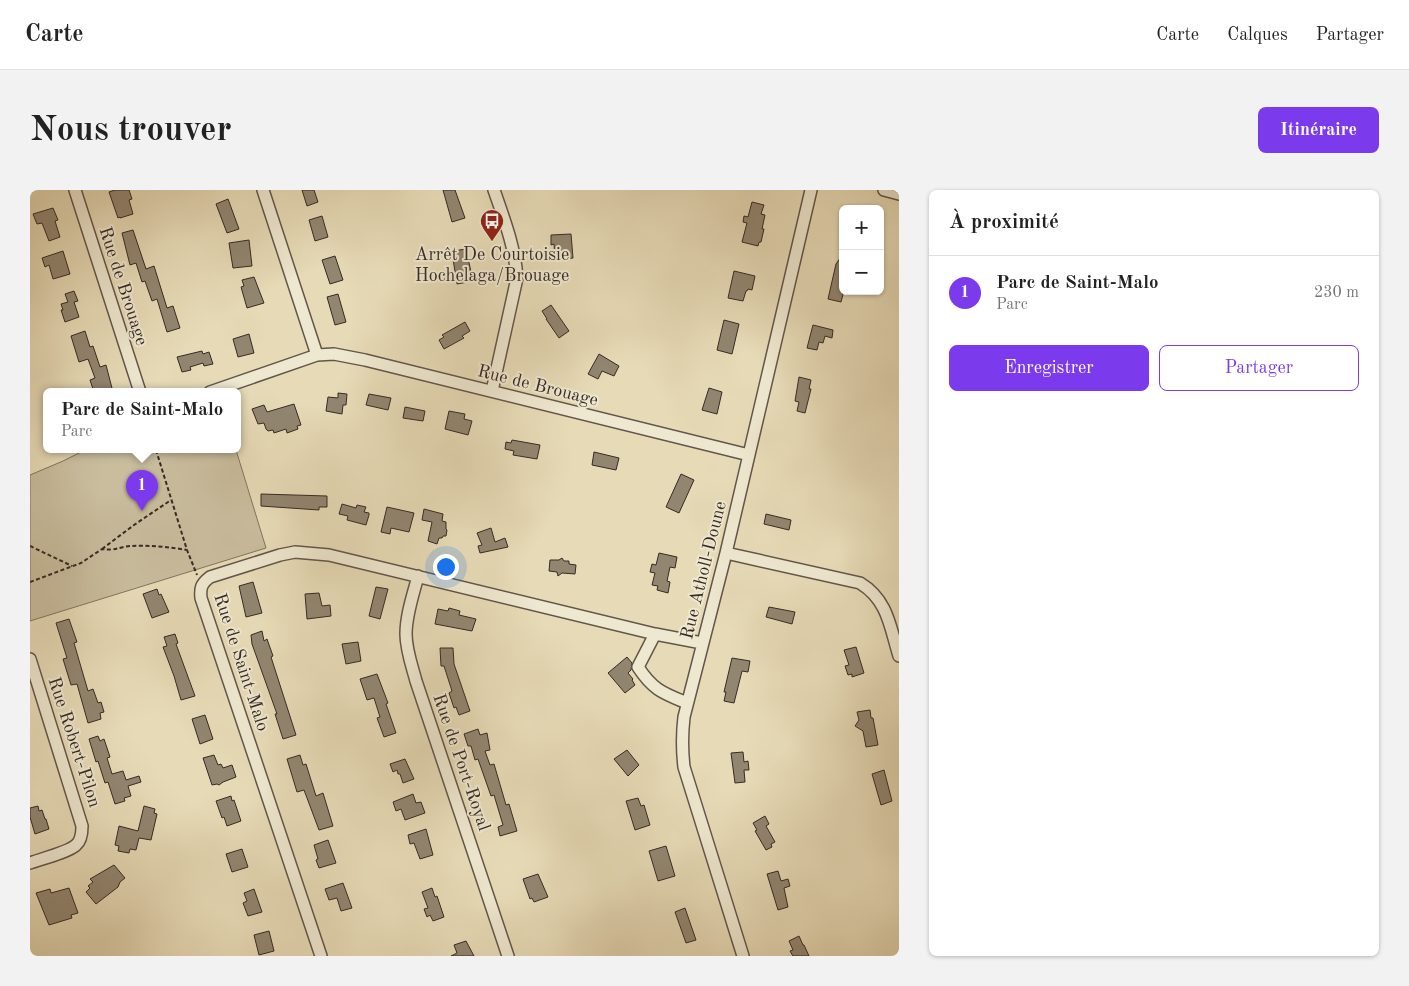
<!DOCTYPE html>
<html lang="fr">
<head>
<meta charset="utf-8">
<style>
	body { margin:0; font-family:"Old Standard TT",serif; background:#f2f2f2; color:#222 }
	.controls { position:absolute; right:15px; top:15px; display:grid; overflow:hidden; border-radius:8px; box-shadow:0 1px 4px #0004 }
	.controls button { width:45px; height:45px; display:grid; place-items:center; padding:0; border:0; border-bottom:1px solid #e0e0e0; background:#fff; color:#222; font:25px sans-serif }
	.you { position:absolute; left:415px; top:376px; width:18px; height:18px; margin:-12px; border:4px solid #fff; border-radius:50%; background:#1a73e8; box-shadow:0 0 0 8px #1a73e833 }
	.badge { display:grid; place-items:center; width:32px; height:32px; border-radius:50%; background:#7c3aed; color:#fff; font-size:16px; font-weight:700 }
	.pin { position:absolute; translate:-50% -41px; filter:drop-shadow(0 1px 2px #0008) }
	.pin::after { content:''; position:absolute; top:26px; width:18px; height:15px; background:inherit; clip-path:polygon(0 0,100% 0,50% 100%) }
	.popup { position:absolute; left:13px; top:198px; width:198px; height:65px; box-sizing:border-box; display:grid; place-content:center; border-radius:8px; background:#fff; filter:drop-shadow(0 1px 4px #0005); font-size:16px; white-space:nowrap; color:#767676 }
	.popup b { font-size:19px; color:#222 }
	.popup::after { content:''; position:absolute; left:50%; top:100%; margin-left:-10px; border:10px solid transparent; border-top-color:#fff }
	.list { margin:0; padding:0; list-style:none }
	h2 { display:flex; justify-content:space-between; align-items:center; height:65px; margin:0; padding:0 20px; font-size:21px }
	h2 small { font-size:16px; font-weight:400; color:#767676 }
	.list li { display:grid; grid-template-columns:32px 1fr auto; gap:15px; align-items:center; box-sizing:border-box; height:75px; padding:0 20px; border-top:1px solid #e0e0e0 }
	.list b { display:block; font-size:19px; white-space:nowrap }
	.list p { margin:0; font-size:16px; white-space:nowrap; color:#767676 }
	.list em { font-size:16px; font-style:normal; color:#767676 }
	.actions { display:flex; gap:10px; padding:15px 20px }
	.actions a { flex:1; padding:11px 0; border:1px solid #7c3aed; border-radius:8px; text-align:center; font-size:18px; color:#7c3aed }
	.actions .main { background:#7c3aed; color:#fff }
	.map { position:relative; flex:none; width:869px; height:766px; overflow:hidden; border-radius:8px }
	header { display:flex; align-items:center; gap:30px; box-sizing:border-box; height:70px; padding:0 25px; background:#fff; border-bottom:1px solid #e0e0e0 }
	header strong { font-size:24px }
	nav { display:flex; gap:28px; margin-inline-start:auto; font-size:18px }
	.intro { display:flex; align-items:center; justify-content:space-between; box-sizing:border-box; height:120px; padding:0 30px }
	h1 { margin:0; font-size:35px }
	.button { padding:12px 22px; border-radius:8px; background:#7c3aed; color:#fff; font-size:18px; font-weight:700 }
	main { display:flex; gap:30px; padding:0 30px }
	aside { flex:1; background:#fff; border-radius:8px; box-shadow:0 1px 4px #0004 }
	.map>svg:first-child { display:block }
</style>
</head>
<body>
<header>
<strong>Carte</strong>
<nav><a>Carte</a><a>Calques</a><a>Partager</a></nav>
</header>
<div class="intro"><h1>Nous trouver</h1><a class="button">Itinéraire</a></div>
<main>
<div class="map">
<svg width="869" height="766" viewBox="0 0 869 766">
	<rect width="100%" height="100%" fill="#e7dbb7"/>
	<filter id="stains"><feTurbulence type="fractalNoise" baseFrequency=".004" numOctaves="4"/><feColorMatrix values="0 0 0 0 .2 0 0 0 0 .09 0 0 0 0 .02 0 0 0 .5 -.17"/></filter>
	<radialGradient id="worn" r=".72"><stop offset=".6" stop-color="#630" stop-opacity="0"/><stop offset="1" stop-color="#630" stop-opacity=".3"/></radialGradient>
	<path fill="#c9bd9e" stroke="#807462" d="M55,260h151l30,98 -236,73v-146l33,-14z"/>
	<path fill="#928671" stroke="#362a25" d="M85,0h14l3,9 -3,1 4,14 -13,4v-1l-2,1 -9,-26z
		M272,0h12l4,12 -11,4z
		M413,0h12l10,28 -13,4z
		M198,9l11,30 -12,4 -11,-29z
		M722,12l12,3 -3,9 4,1 -3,14h2l-3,13h-2l-1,4 -16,-4 5,-19 -4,-1 1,-6 4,1z
		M23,18l5,12 -3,1 5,16 -11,4 -7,-18 -5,1 -4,-10z
		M292,26l6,21 -13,4 -6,-21z
		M103,40l13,39 8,-3 13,42 6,-2 7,22 -13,4 -10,-33 -5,2 -7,-20 -3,1 -6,-19 -6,2 -8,-32z
		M541,44l2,24 -18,2 -1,-16 -3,1v-10z
		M219,50l3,26 -19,2 -4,-25z
		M436,59l7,32 -16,3 -4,-25h2l-2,-8z
		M33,61l7,23 -17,5 -4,-14 -4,2 -3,-9z
		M813,64l1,37 -3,11 -13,-3 8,-35z
		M305,66l8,24 -13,4 -8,-24z
		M704,81l21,5 -3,14 -4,-1 -1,2h-1l-3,10 -15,-3z
		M224,87l10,26 -17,5 -6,-21 3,-1 -2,-6z
		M44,101l4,10 -4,1 5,15 -14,5 -4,-12h2l-2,-6 7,-2 -3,-8z
		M308,104l8,28 -11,3 -8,-28z
		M521,115l18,26 -10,7 -13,-19h1l-5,-8z
		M694,130l15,4 -7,30 -15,-4z
		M435,132l5,9 -8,5 2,2 -20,11 -5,-9 5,-3 -2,-2z
		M783,135l20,5 -1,8 -7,-2 -2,7 -4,-1 -2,8 -10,-2z
		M55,141l5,16 3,-1 7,21 6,-2 7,27h-19l-4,-12 5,-2 -7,-19 -9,3 -8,-26z
		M219,144l5,19 -16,4 -5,-18z
		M172,161l1,3 6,-2 4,12 -9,2 -1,-3 -13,4 1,3 -9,2 -5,-15z
		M569,164l20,12 -5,10 -12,-5 -4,8 -10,-5z
		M769,187l12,3 -2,9h2l-6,24 -8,-2 2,-9 -4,-1z
		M679,198l13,4 -5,22 -15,-4z
		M308,203l9,1 -1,11h-3l-1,9 -16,-3 2,-14 10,1z
		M339,204l22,4 -3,12 -22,-5z
		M264,214l7,21 -4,1 1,3 -11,4 -1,-4 -12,4 -1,-3 -5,1 -2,-2 -2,-6 -6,1 -6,-15 12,-4 3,7z
		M375,217l20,4 -2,10 -20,-3z
		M419,221l16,3 -1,5 8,2 -4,14 -23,-6z
		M482,250l28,5 -3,14 -24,-4 1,-4 -9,-2 1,-7 5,1z
		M564,262l25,6 -3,12 -24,-5z
		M651,284l13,6 -15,33 -13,-6z
		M231,304l66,2v11h-8v3l-58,-4z
		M312,314l14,4 1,-3 9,2 -2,5 5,1v2l-3,10 -19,-5 1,-4 -9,-2z
		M357,317l27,6 -5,19 -18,-4 -1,6 -9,-2z
		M394,319l19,5 -1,7 4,1v7l1,1 -1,6h-3l-1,2h-3l-2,6 -9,-3 4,-19 -10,-2z
		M736,324l25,6 -2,10 -25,-6z
		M461,338l4,14 10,-4 3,9 -28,6 -2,-7 4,-1 -5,-12z
		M629,363l18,4 -2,11 -5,-1 -3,14 3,1 -2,11 -11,-3 1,-4 -6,-1 3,-12 -5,-1 2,-8 4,1z
		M532,368l2,3h5v3l7,1 -1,9 -13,-1 -4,3 -1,-4 -8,-1 1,-11h9z
		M223,392l9,31 -16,4 -7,-31z
		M346,397l12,2 -8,30 -11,-3z
		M127,399l2,6 2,-1 8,18 -17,6 -9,-24z
		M289,403l3,13 8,-1 1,11 -24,3 -2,-25z
		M739,417l26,5 -3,12 -26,-7z
		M419,418l11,3 -1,4 17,4 -4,12 -37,-7 3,-15 10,2z
		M39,429l8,23 -3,1 14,48 5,-2 5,14 3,-1 3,10 -4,1 1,6 -13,4 -11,-39 -6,1 -8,-26 4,-1 -11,-35z
		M232,441l2,10 3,-2 6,17 -2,1 25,78 -13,4 -8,-25h2l-25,-70 -1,-9z
		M145,444l3,9 -2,1 19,52 -14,4 -7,-24 -11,-29 4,-1 -3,-9z
		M328,452l3,19 -15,3 -4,-20z
		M826,457l8,26 -12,4v-3l-4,1 -3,-9 4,-1 -5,-15z
		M410,458h13l1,16 16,47 -11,4 -3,-8 -2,1 -5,-15 3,-2 -8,-25h-3z
		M597,467l5,6 -1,7 -3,3 5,6 -1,1 3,5 -10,8 -17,-20z
		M702,468l18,3 -2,11 -6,-1 -8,32 -10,-2 2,-9h-2z
		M347,484l11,29 -2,1 10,29 -12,4 -7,-19 3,-1 -6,-19 -7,2 -7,-21z
		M840,520l1,8h2l5,27 -12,2 -3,-16 -8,-5 4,-6 -2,-8z
		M175,525l8,24 -13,5 -8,-25z
		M448,539l2,6 7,-2 3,17 -5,1 5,14 4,-1 12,41 3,-1 8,27 -17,5 -2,-9 5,-2 -9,-30 -3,1 -13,-37 -3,1 -4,-14h-3l-4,-12z
		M68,546l2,5 4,-2 6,18 -3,1 5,16 11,-3 3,9 13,-4 2,6 -13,4 3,10 -7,2 1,3 -10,3 -7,-22 -3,1 -7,-22 -2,1 -7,-23z
		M597,560l12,15 -11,11 -14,-17z
		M713,562l1,10 4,-1 1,9h-5l1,12 -10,1 -4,-30z
		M184,565l4,10 3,-1 2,4 9,-3 4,12 -13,5 -4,3 -2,-1 -5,1 -9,-27z
		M270,565l3,10 3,-1 10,32 7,-3 10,33 -14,4 -15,-40 -7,2 -10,-33z
		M375,569l9,20 -11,4 -3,-9h-2l-1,-4 -4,2 -3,-8z
		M854,580l8,31 -11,4 -9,-31z
		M383,604l3,9 5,-1 4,11 -20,7 -4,-11 -5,2 -3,-9z
		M201,606l1,5 2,-1 7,21 -14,5 -3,-9 -2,1 -6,-17z
		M608,608l3,8 3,-1 6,20 -15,5 -9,-29z
		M8,616l1,5 3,-1 3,9h1l3,10 -14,5 -5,-17v-9z
		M114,616l11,3 -1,4 3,1 -6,26 -12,-2 -3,12 -6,-1 -1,4 -11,-2 1,-5 -4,-1 4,-19 19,5z
		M735,626l4,8 -3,2 9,16 -4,2 1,3 -6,3 -11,-19 2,-1 -4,-7z
		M396,639l7,26 -13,4 -6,-16 -4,1 -2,-9z
		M298,650l8,23 -17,5 -3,-8 2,-1 -4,-14z
		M636,656l9,30 -17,5 -9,-30z
		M212,659l6,18 -16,5 -6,-18z
		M84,675l11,13 -5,4 -2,5 -22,17 -10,-12 4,-4 -2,-2 5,-4 -3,-3z
		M748,681l3,10 7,-2 2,7 -6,2 4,19 -10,3 -11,-36z
		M508,684l10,23 -14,5 -2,-4 -2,1 -7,-20z
		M313,693l9,25 -11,3 -4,-13 -8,2 -4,-11z
		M39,698l9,25 -7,2 1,3 -23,7 -13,-32 14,-4 1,4z
		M402,698l3,9 2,-1 7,21 -11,4 -3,-6 -3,2 -3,-8 4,-1 -6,-16z
		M224,699l8,23 -14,4 -5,-13 4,-2 -3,-8z
		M655,718l11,32 -10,3 -11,-31z
		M239,741l5,20 -15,4 -5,-20z
		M769,746l4,9h1l5,11h-16l-3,-5 3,-1 -4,-9z
		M436,751l8,15h-23l6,-3 -3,-8z"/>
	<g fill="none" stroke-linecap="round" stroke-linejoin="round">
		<g stroke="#62564a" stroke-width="14">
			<path id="minor" d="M45,0l65,202
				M233,0l54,165
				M854,0l15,4
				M462,201l25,-113c-2,-31 -13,-59 -23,-88
				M180,202l107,-37 17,-1 31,6 384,95
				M696,363l134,30c28,17 30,44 39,73
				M388,386c-5,19 -12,39 -12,58 0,16 6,32 10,47l92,275
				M625,444l-17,33c15,23 25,26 49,36
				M0,469l52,167c0,6 -1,15 -6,19 -7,7 -35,14 -46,18
				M291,766l-120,-358c-1,-10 0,-14 9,-21l70,-22 15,-3 34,3 326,79 47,9
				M713,766l-59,-189c-2,-17 -2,-33 0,-50l42,-164 85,-363"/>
		</g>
		<path stroke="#362a25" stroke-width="2" stroke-dasharray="4 2.5" stroke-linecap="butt" d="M126,260l31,100 10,25
			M0,356l42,20
			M72,359l32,-24 37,-25
			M0,392l51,-19 21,-14c14,2 16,-2 28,-3 18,-1 40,1 57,4"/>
		<use href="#minor" stroke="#efe8d0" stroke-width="11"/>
	</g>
	<defs>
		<g id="bus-pin" transform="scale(1.25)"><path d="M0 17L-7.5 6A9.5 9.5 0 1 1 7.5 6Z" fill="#8f2418" stroke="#efe8d0"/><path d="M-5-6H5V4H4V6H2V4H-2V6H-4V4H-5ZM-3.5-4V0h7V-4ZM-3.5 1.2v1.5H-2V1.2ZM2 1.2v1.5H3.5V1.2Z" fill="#fff"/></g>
	</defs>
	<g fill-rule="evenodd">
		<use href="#bus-pin" x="462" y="31"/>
	</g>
	<g text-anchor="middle" stroke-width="4" stroke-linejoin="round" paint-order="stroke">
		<g font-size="18" fill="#362a25" stroke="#efe8d0">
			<text x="462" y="70">Arrêt De Courtoisie<tspan x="462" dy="21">Hochelaga/Brouage</tspan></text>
		</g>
		<g font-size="18" fill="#362a25" stroke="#efe8d0">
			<text transform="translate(94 96) rotate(72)" y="6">Rue de Brouage</text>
			<text transform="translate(508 195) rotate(14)" y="6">Rue de Brouage</text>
			<text transform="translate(673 380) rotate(-76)" y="6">Rue Atholl-Doune</text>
			<text transform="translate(212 472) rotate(72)" y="6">Rue de Saint-Malo</text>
			<text transform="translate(45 552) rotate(72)" y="6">Rue Robert-Pilon</text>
			<text transform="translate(432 572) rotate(71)" y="6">Rue de Port-Royal</text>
		</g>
	</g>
	<rect width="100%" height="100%" filter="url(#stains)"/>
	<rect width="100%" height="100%" fill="url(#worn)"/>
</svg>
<div class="controls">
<button>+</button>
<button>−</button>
</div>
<div class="you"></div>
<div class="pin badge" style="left:112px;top:321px">1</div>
<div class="popup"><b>Parc de Saint-Malo</b>Parc</div>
</div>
<aside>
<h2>À proximité<small></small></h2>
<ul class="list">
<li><span class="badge">1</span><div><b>Parc de Saint-Malo</b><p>Parc</p></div><em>230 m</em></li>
</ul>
<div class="actions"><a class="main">Enregistrer</a><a>Partager</a></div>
</aside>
</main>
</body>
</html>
